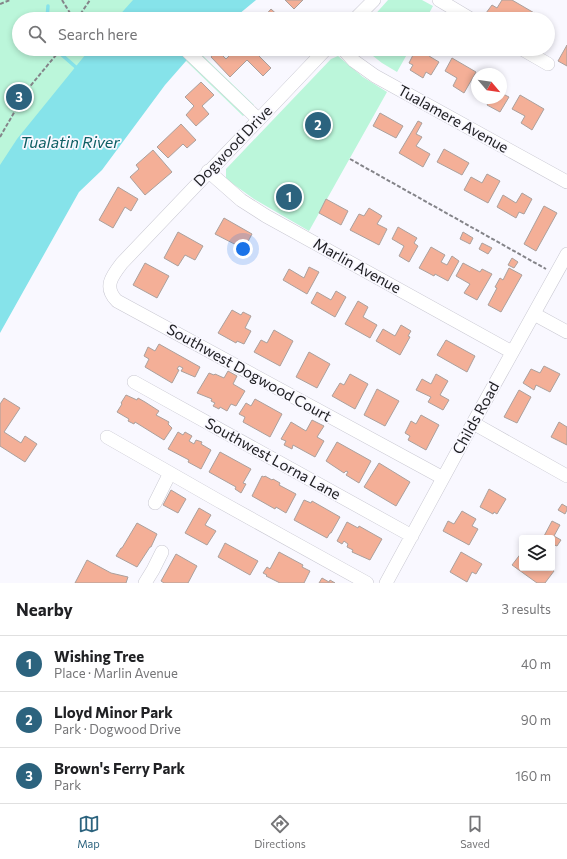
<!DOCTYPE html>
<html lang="en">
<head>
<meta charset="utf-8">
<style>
	body { margin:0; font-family:Commissioner,sans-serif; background:#f6f6f6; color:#202124 }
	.controls { position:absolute; right:12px; bottom:12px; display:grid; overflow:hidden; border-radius:4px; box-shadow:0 2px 6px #0003 }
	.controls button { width:36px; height:36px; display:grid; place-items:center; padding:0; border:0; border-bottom:1px solid #e0e0e0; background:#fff; color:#202124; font:20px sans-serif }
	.compass { position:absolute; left:471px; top:68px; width:36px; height:36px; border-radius:50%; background:#fff; box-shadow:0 2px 6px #0003; rotate:119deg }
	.you { position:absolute; left:243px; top:249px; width:14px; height:14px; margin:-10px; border:3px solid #fff; border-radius:50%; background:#1a73e8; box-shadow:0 0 0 6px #1a73e833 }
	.badge { display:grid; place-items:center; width:26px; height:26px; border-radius:50%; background:#2c637e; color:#fff; font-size:13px; font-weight:700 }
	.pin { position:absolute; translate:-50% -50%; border:2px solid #fff; box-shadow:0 1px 4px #0006 }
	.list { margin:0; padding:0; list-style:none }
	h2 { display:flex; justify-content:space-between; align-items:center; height:52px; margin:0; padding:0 16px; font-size:17px }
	h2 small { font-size:13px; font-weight:400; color:#757577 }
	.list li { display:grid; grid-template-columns:26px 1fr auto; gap:12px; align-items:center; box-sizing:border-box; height:56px; padding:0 16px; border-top:1px solid #e0e0e0 }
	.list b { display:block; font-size:15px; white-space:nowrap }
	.list p { margin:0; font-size:13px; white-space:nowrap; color:#757577 }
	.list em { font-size:13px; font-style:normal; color:#757577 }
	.icon { flex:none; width:22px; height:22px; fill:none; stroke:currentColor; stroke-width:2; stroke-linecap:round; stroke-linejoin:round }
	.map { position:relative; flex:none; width:567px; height:583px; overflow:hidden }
	.search { position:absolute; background:#fff; box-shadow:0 2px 6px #0003; left:12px; right:12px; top:12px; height:44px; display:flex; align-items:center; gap:10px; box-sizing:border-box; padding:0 14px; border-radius:22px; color:#757577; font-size:15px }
	.sheet { height:220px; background:#fff }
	nav { display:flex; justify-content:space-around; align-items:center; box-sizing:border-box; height:56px; border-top:1px solid #e0e0e0; background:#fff; font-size:11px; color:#757577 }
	nav a { display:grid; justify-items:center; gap:2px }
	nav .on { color:#2c637e }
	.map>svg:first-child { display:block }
</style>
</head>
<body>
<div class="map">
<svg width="567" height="583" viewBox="0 0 567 583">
	<rect width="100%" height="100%" fill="#f9f8ff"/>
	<path fill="#bbf6da" d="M0,0h149l-20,19h-110v30h80l-99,121z
		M388,0h34l11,6 -7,13h-55z
		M364,49h46l-13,23 -15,-9z
		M197,50l57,55 -11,11 -57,-55z
		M338,56l25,21 24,15 -78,139 -55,-32 -28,-20v-10l105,-110z"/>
	<path fill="#86e3ea" d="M133,0h123l-23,19h-117z
		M90,49h108l-12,12 -21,24 -63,85 -23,22 -79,141v-168l17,-26z"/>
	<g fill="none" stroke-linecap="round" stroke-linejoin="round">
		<path stroke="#86e3ea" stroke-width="3.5" d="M47,19l1,-13
			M55,49l23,20"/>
	</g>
	<path fill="#f4af97" stroke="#aba09c" d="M285,0h18l-9,9z
		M502,0h10l24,14 -3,5h-12l-6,-3 -2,3h-23l2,-3 -6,-3 6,-8 5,3z
		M271,9l11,10h-20z
		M567,45v21l-9,-5z
		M236,49h16l19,19 -8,8 -16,-16 -17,17 -19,-20 6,-7 9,9z
		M261,49h11l-5,5z
		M416,49h17l-4,7 10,6 -8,13 -5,-3 -3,6 -13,-8 3,-5 -4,-2z
		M452,58l24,14 -12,21 -11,-7 4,-8 -12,-7z
		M201,82l13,13 -12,11 7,8 -13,12 -10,-11 8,-9 -9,-9z
		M501,93l8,4 -9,15 -13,-7 3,-5 -3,-2h14z
		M520,95l24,14 -12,21 -11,-7 4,-7 -13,-7z
		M380,113l23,13 -7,12 -23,-12z
		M418,121l4,2 -6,11 6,3 -6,9 14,8 -7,13 -24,-14z
		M181,124l15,16 -9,8 -4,-4 -15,14 -11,-11z
		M444,149l25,14 -7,12 -25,-13z
		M153,150l19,22 -27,23 -15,-18 9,-8 -3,-4z
		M487,174l13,7 -12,22 -24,-13 7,-13 11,6z
		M118,187l20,12 -7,12 -6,-4 -12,21 -14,-8z
		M522,193l10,6 -8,15 -5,-2 -3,6 -19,-11 6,-12 13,8z
		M326,199l22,12 -7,14 -22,-12z
		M544,206l13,7 -21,38 -12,-7z
		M369,208l13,8 -5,8 10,5 -8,16 -29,-15 9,-16 5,2z
		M224,218l28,16 -8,15 -29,-15z
		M398,227l19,11 -3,5 4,3 -9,16 -10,-6 5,-10 -12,-7z
		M178,232l25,14 -8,14 -10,-5 -7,11 -14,-8z
		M463,232l10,6 -3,6 -10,-5z
		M482,243l10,5 -4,6 -9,-5z
		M431,247l14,8 -4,7 6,3 5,-9 7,5 -11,20 -13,-7 -1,2 -15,-8z
		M512,258l6,4 -4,6 -6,-3z
		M145,263l24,13 -12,22 -24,-13z
		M463,263l17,9 2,-3 10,5 -15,26 -13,-7 6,-9 -14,-8z
		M309,267l10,5 -12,22 -24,-14 6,-11 15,9z
		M509,268l13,7 -21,37 -13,-7 9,-17 -2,-1 5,-9 3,2z
		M336,291l10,6 -11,20 -24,-14 6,-11 14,8z
		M358,301l10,6 -5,10 14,8 -7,13 -25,-14z
		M232,310l9,5 2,-3 8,4 -6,12 6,3 -7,13 -7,-3 -1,2 -18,-10z
		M401,325l10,6 -3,5 2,1 -10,18 -24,-14 7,-12 12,7z
		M274,330l19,11 -13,25 -26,-14 7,-12 6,3z
		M446,340l29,16 -8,16 -30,-17z
		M159,344l41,23 -5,10 -14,-6 2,-3 -4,-2 -2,3 2,1 -7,13 -27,-16 4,-8 -5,-3 4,-9 7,4z
		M309,352l21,12 -13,24 -21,-11z
		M544,366l16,8 -10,18 -14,-7 -2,5 -11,-7 8,-14 9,4z
		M228,371l9,5 -4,8 12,7 -9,15 -5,-2 -4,7 -7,-4 -1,2 -6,-3 2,-3 -4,-2 1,-2 -15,-6 12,-20 5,2 1,-1 9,4z
		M350,374l18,10 -13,25 -23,-13 8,-13 4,2z
		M436,374l12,7 -8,14 9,5 -6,10 -15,-8 3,-5 -15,-7 6,-11 9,5z
		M377,389l22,12 -14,25 -21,-11z
		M519,390l12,7 -14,26 -13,-6z
		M126,395l11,5 1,-2 7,4 14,9 -3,4 13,7 -1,2 4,4 -8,12 -29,-18 -1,2 -6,-3 1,-2 -12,-7 5,-8 -1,-1z
		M4,398l16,10 -16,24 17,11 4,-7 12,8 -12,18 -25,-16v-42z
		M255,399l27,15 -12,23 -27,-15 2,-5 -6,-3 7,-11 5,3z
		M421,415l18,10 -13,25 -18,-10 2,-4 -5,-3 6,-12 5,3z
		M312,420l12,6 -7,11 7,4 -9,16 -22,-12 -1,4 -8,-4 2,-4 -5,-2 10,-17 15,9z
		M559,422l8,5v18l-16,-8z
		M178,432l5,3 2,-3 7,4 -3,5 5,3 2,-4 6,2 -1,2 10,6 -10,19 -13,-7 1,-2 -21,-11z
		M337,442l34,19 -12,22 -13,-8 2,-3 -2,-1 -2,2 -18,-12z
		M220,452l31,17 -8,14 3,1 -5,9 -6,-4 1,-2 -27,-15z
		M379,463l31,19 -14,24 -32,-19z
		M262,476l2,1 1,-1 7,4 1,-1 7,4 -1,2 17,9 -10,19 -10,-6 -1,2 -23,-13z
		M489,489l17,10 -9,15 -3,-2 -1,2 -13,-7z
		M171,490l15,9 -8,14 -15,-8z
		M304,500l7,3 1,-2 28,16 -9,16h-1l-3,5 -33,-18z
		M562,504l5,3v3l-2,4 -7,-4z
		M199,508l12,7 -6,10 11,6 -9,14 -22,-12z
		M462,511l14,8 -4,7 6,3 -9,16 -26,-14 5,-10 6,3z
		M552,521l8,4 -6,11 7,4 -4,6 -5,-2v-6h-9z
		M347,522l11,6 1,-2 23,13 -12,21 -18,-8 1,-2 -6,-3 1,-3 -4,-3 -2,3 -5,-3z
		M137,523l20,11 -6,13h-1l-13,20 -21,-11 5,-8h1z
		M225,543l33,18 -8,14 -32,-18z
		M279,552l24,13 -1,2 8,4 -6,12h-24l-14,-7 1,-1 -4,-2 4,-6 3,2z
		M461,552l21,12 -6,10 -4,-2 -5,10 -17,-10z
		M522,552v16h28l4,3 -9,12h-8l-25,-18z
		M176,554l21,12 -9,17h-24l-3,-2z
		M87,560l24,13 17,4 -2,6h-51z
		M322,578l7,4 1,-2 5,3h-16z"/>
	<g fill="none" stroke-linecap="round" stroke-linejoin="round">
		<g stroke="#c9c8d2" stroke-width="14">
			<path id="minor" d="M439,0l32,19
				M355,19l19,-19
				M326,49l-204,214c-10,13 -19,24 -5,38l326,177
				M343,49l11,12 21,15 192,106
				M522,49l26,15
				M187,51l71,68
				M208,171l33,29 25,16 246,136
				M534,314l33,18
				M134,382l278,154
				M473,423l94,53
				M107,437l112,64 148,82
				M155,503l15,-30
				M145,583l8,-13 9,-18
				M386,583l87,-160 94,-169"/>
		</g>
		<path stroke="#848489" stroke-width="2" stroke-dasharray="4 2" stroke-linecap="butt" d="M62,0l8,13 1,6
			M0,4l10,-4
			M77,19l13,-19
			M0,137l27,-47 34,-41
			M350,159l196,110"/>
		<use href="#minor" stroke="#fff" stroke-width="13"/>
	</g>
	<g text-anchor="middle" stroke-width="3.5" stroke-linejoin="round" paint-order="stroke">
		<g font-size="15" fill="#1d1d21" stroke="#f9f8ff">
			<text transform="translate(453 119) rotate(29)" y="5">Tualamere Avenue</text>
			<text transform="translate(233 146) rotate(-46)" y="5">Dogwood Drive</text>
			<text transform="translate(357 266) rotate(29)" y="5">Marlin Avenue</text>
			<text transform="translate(249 373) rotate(29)" y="5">Southwest Dogwood Court</text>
			<text transform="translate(476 418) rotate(-61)" y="5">Childs Road</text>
			<text transform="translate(273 459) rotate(29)" y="5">Southwest Lorna Lane</text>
		</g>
		<g font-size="16" font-style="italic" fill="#0c5e63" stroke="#f9f8ff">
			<text x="70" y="148">Tualatin River</text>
		</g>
	</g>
</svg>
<div class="controls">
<button><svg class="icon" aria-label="layers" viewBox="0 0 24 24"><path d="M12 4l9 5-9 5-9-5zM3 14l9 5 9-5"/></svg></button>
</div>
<svg class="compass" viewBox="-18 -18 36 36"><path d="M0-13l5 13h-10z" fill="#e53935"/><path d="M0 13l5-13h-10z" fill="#757577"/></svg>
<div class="you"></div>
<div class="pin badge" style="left:289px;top:197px">1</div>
<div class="pin badge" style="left:318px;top:125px">2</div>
<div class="pin badge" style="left:19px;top:97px">3</div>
<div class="search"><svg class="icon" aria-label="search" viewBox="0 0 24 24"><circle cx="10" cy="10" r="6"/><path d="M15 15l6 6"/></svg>Search here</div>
</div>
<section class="sheet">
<h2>Nearby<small>3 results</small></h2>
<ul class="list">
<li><span class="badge">1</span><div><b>Wishing Tree</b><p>Place · Marlin Avenue</p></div><em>40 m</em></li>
<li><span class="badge">2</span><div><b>Lloyd Minor Park</b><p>Park · Dogwood Drive</p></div><em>90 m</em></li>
<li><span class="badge">3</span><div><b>Brown's Ferry Park</b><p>Park</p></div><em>160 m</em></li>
</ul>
</section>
<nav>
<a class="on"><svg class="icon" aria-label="map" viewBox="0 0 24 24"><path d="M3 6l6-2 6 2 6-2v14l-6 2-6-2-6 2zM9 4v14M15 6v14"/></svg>Map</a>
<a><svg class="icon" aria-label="directions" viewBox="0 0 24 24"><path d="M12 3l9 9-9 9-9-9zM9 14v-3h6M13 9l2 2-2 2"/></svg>Directions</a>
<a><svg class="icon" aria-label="saved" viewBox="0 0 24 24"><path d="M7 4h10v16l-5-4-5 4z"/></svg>Saved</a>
</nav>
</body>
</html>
